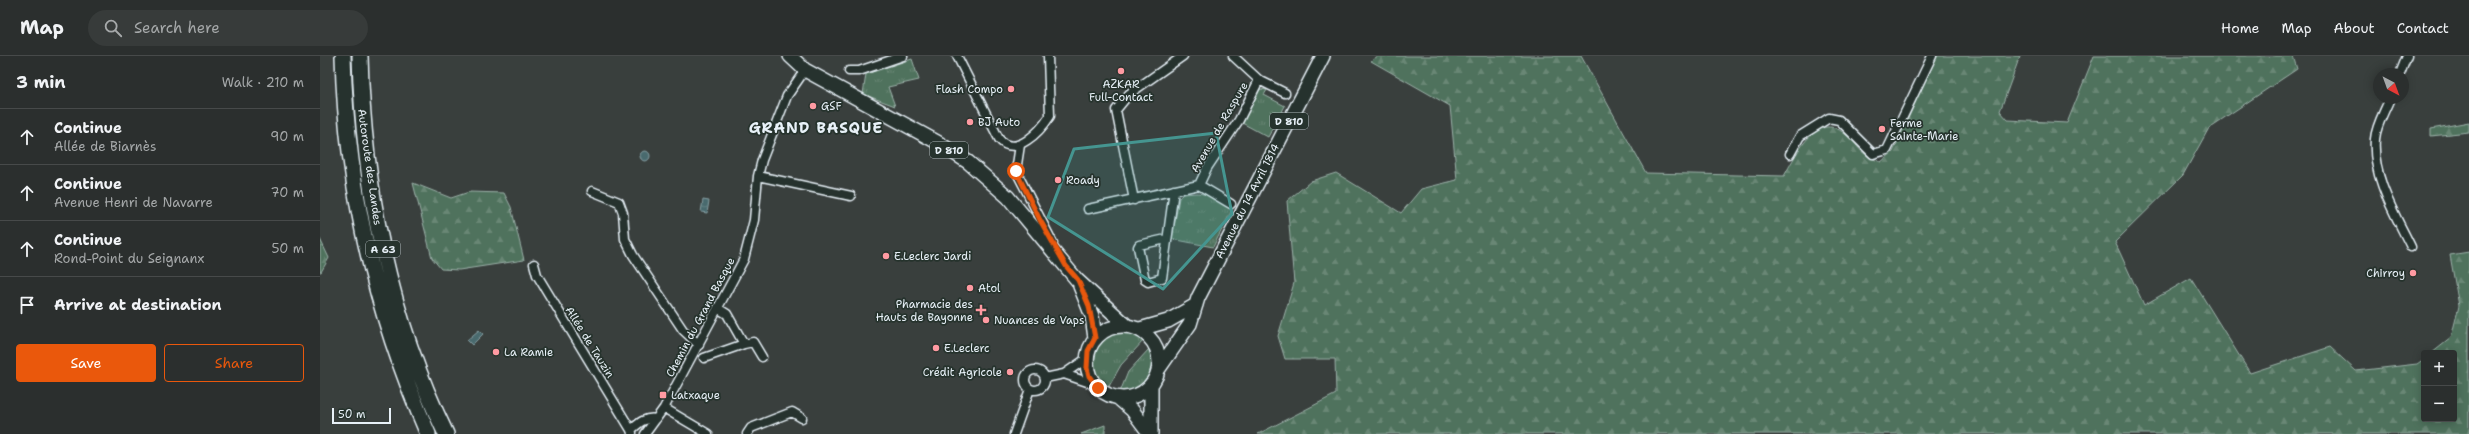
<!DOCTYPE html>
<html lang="en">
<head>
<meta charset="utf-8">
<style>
	body { margin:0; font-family:"Shantell Sans",sans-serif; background:#373b3a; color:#f1f3f6 }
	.controls { position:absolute; right:12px; bottom:12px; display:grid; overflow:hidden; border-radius:4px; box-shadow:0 2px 10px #0003 }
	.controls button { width:36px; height:36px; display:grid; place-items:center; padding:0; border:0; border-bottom:1px solid #474a4a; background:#2b2f2e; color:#f1f3f6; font:20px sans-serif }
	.compass { position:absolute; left:2053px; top:12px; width:36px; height:36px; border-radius:50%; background:#2b2f2e; box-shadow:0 2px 10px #0003; rotate:139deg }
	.scale { position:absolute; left:12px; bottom:10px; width:59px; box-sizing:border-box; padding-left:4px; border:2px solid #e8f1f8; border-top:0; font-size:11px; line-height:14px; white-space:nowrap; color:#e8f1f8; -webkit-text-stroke:3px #26332d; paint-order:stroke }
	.stop { position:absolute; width:12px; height:12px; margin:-9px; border:3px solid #ea580c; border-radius:50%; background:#fff }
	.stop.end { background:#ea580c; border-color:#fff; box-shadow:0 1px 4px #0008 }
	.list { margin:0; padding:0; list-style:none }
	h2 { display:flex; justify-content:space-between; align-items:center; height:52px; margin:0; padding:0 16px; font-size:17px }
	h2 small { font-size:13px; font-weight:400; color:#a6a9aa }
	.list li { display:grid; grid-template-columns:26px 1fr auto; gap:12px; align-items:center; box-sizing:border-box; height:56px; padding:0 16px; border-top:1px solid #474a4a }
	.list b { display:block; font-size:15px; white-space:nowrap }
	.list p { margin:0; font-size:13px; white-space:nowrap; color:#a6a9aa }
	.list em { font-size:13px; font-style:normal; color:#a6a9aa }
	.actions { display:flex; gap:8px; padding:12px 16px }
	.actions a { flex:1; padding:9px 0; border:1px solid #ea580c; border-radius:4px; text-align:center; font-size:14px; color:#ea580c }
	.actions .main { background:#ea580c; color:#fff }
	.icon { flex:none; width:22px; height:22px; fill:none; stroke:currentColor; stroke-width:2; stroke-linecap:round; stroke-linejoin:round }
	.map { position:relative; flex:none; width:2149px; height:378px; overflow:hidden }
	header { display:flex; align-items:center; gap:24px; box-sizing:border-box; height:56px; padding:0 20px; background:#2b2f2e; border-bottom:1px solid #474a4a }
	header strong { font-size:19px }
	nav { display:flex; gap:22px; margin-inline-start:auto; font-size:14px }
	.search { width:280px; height:36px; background:#373b3a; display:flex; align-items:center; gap:10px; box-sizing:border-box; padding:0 14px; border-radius:22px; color:#a6a9aa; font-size:15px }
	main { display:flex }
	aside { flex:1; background:#2b2f2e }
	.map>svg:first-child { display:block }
</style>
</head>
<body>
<header>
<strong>Map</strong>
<div class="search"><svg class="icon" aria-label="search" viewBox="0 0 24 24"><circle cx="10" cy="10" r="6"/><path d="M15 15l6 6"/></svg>Search here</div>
<nav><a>Home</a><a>Map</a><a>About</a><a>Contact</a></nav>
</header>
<main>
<aside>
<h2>3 min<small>Walk · 210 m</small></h2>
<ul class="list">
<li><svg class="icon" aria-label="ahead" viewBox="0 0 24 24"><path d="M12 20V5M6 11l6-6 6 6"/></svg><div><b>Continue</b><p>Allée de Biarnès</p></div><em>90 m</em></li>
<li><svg class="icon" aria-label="ahead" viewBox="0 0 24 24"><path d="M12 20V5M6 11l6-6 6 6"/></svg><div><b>Continue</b><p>Avenue Henri de Navarre</p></div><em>70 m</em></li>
<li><svg class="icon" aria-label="ahead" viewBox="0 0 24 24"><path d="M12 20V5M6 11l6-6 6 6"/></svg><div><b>Continue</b><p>Rond-Point du Seignanx</p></div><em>50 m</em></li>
<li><svg class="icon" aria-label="arrive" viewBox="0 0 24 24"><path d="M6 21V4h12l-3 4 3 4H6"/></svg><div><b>Arrive at destination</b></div></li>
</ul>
<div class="actions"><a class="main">Save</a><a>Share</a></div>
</aside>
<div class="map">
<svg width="2149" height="378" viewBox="0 0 2149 378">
	<defs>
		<pattern id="grass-tufts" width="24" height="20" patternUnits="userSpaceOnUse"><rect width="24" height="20" fill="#50725d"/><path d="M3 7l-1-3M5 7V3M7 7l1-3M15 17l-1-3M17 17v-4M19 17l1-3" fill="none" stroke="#698775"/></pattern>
		<pattern id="forest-firs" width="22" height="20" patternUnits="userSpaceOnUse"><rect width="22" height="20" fill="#50725d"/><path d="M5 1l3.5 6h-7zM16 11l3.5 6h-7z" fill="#698775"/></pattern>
		<pattern id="water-ripples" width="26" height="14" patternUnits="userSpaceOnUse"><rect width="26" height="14" fill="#486a6e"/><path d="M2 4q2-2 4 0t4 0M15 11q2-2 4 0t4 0" fill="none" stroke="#628083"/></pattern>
	</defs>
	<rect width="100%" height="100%" fill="#393f3d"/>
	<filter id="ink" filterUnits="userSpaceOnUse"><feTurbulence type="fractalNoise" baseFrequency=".025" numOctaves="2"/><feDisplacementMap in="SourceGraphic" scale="8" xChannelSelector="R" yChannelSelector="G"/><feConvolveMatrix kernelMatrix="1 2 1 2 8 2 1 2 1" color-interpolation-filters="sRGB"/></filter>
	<g filter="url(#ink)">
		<path fill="url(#grass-tufts)" stroke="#9cb2aa" d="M592,3l7,21 -31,7 7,19 -32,-12 3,-20z
			M941,33l6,1 -3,5 21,11 -17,31 -26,-14 16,-32z
			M878,137l10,2 25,13 -20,39 -41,-8 7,-41 4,-4z
			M800,275l13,2 11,7 -23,25 -13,23c-30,-17 -17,-50 12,-57z
			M829,293c10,22 -6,42 -29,43l8,-20z"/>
		<path fill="url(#forest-firs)" stroke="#9cb2aa" d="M1058,0h203l65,117 138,3c11,-19 32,-67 61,-42 16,13 13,20 36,28l12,-10 43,-96h84l-20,55 8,9 59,3 27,-67h199l4,13 -88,59 -26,47 -68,67 29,63 47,-27 59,95 80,-26 26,24 61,-7 7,-5v60h30v-66h-22l19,-15 8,-32 -9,-51 19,-3v182h-1211l78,-40 -1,-35h-50l-7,-23 16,-53 -7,-82 24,-20 25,-8 65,40 20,-24 36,-9 -7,-74 -79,-45z
			M2149,66v10l-38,4v-7z
			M93,127l38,15 18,-6 35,1 7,14 13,53 -65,10 -18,-1 -9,-11z
			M0,183l9,19 -8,14h-1z
			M785,369v9h-24z"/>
		<path fill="url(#water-ripples)" stroke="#88a0a5" d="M320 100a5 5 0 1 1 10 0a5 5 0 1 1-10 0Z
			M383,144l6,1 -2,12 -6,-1z
			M159,274l4,4 -11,11 -5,-5z"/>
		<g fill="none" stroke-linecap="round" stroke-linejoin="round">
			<g stroke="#e8f1f8" stroke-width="11">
				<path id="street" d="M637,0l42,83c16,20 42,-9 51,-23l-2,-60
					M913,0l26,24 26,13
					M529,15h10l44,-15
					M2080,18l7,-18
					M2070,42c-5,13 -14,27 -15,41 -3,38 20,75 36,108
					M700,89l-4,26 37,72
					M1470,98l10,-18 29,-18 10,2 34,34 14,-4 45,-94
					M438,120l93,20
					M879,129l32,19
					M272,135l27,11 4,11 2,26 8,16 50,75 16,15
					M814,144l-18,-90 13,-16 54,-38
					M768,153l111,-24 8,-17 32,-48 20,-40
					M846,183l-27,6 -1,2 7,33 3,2 14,-4 12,-88
					M214,208l3,11 94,155
					M424,288l9,-2 9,15
					M384,302l40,-14 -17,-30 -8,-5
					M705 324a10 10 0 1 1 20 0a10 10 0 1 1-20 0Z
					M744,318l29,10
					M725,322l19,-4 22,-15
					M344,352l44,26
					M312,377l-1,-3c8,-7 14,-13 25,-11
					M325,378l19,-26 80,-149 10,-39 4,-44 4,-16 25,-64 18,-26
					M427,378l4,-6 41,-16 10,6
					M694,378l16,-45"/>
			</g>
			<g stroke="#e8f1f8" stroke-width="16">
				<path id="primary" d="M470,0l15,14 132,72 31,20 40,35 69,83 49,45
					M760,230l12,30 3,22
					M767 306a36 36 0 1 1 72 0a36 36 0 1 1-72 0Z
					M820,273l28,-8 28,-16
					M838,314l32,-46 8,-26 125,-242
					M798,342l14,12 18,24
					M831,378v-50"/>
			</g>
			<g stroke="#e8f1f8" stroke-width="18">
				<path id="highway" d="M23,0c3,132 33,258 85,378
					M40,0c3,129 29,261 86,378"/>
			</g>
			<use href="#street" stroke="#26332d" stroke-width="8"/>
			<use href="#primary" stroke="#26332d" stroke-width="13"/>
			<use href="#highway" stroke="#26332d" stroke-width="15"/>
		</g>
	</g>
	<g fill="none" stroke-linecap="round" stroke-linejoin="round" filter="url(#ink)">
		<path stroke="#ea580c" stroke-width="5" d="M696,115l24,49 26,46 12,14 11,26 6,32 -7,13 -1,17 2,8 9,12"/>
	</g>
	<path fill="#459590" fill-opacity="0.2" stroke="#459590" stroke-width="3" stroke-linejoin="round" d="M896,77l16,81 -69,75 -115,-72 26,-68z"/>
	<g fill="#ff9aa2" stroke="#26332d" stroke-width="1.5">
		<circle cx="801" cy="15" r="4"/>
		<circle cx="691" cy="33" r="4"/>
		<circle cx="493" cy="50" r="4"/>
		<circle cx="650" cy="66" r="4"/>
		<circle cx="1562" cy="73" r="4"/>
		<circle cx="738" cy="124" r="4"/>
		<circle cx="566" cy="200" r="4"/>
		<circle cx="2093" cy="217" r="4"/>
		<circle cx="650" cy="232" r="4"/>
		<path d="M659 248h4v4h4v4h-4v4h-4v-4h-4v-4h4z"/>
		<circle cx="666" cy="264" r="4"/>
		<circle cx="616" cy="292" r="4"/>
		<circle cx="176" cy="296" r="4"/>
		<circle cx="690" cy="316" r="4"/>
		<rect x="339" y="335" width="8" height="8" rx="2"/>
	</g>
	<g text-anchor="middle" stroke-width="3.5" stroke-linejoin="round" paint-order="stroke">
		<g fill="#26332d" stroke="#aeb8bb" stroke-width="1">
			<rect x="950" y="57" width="38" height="16" rx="3"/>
			<rect x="610" y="86" width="38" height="16" rx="3"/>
			<rect x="46" y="185" width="34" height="16" rx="3"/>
		</g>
		<g font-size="10" font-weight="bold" fill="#e8f1f8">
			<text x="969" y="69">D 810</text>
			<text x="629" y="98">D 810</text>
			<text x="63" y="197">A 63</text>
		</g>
		<g font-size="11" fill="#e8f1f8" stroke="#26332d" text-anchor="start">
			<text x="801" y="32" text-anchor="middle">AZKAR<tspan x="801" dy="13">Full-Contact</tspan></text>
			<text x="683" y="37" text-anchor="end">Flash Compo</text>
			<text x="501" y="54">GSF</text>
			<text x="658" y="70">BJ Auto</text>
			<text x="1570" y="71">Ferme<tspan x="1570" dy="13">Sainte-Marie</tspan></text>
			<text x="746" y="128">Roady</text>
			<text x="574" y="204">E.Leclerc Jardi</text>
			<text x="2085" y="221" text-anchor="end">Chirroy</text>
			<text x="658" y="236">Atol</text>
			<text x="653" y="252" text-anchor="end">Pharmacie des<tspan x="653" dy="13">Hauts de Bayonne</tspan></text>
			<text x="674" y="268">Nuances de Vaps</text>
			<text x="624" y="296">E.Leclerc</text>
			<text x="184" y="300">La Ramie</text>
			<text x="682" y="320" text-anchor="end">Crédit Agricole</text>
			<text x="351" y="343">Latxaque</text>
		</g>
		<g font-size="11" fill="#e8f1f8" stroke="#26332d">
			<text transform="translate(899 71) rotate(-60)" y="4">Avenue de Raspure</text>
			<text transform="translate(50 111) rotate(82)" y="4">Autoroute des Landes</text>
			<text transform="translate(927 145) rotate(-63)" y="4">Avenue du 14 Avril 1814</text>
			<text transform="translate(380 261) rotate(-62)" y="4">Chemin du Grand Basque</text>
			<text transform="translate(270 286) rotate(58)" y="4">Allée de Tauzin</text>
		</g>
		<g font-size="15" font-weight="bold" letter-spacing="1" fill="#e8f1f8" stroke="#26332d">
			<text x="496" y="77">GRAND BASQUE</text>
		</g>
	</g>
</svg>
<div class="controls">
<button>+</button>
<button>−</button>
</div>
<svg class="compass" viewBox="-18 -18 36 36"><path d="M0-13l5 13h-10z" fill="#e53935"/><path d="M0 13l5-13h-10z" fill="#a6a9aa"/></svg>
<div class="scale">50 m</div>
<div class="stop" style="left:696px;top:115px"></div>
<div class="stop end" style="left:778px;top:332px"></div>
</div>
</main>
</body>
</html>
